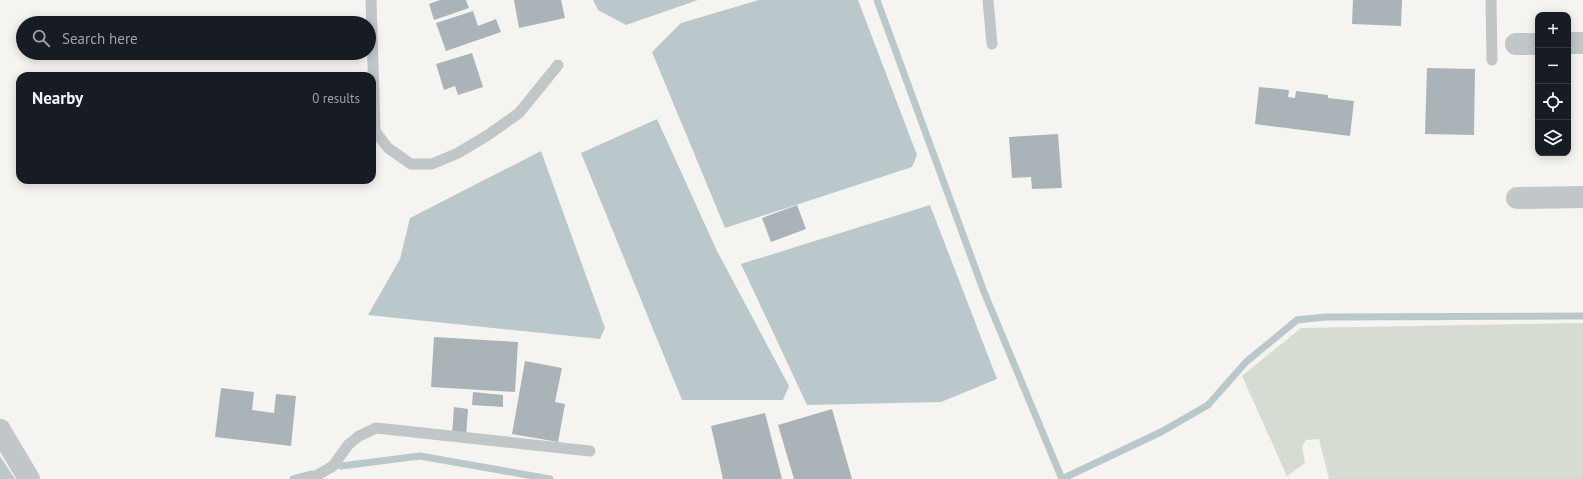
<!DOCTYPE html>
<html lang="en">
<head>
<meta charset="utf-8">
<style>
	body { margin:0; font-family:"PT Sans",sans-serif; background:#20242c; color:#f1f3f6 }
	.controls { position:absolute; right:12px; top:12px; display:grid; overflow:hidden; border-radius:8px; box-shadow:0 2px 10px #0003 }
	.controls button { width:36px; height:36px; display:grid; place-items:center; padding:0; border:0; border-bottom:1px solid #363941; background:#171b24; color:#f1f3f6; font:20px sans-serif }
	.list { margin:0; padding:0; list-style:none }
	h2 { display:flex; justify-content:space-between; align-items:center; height:52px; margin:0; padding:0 16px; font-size:17px }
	h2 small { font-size:13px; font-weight:400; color:#9ea1a6 }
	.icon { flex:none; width:22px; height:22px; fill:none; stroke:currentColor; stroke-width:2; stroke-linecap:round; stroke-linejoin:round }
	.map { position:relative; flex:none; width:1583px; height:479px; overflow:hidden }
	.search { position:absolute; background:#171b24; box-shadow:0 2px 10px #0003; left:16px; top:16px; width:360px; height:44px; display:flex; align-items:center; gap:10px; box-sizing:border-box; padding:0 14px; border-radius:22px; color:#9ea1a6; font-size:15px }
	.panel { position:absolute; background:#171b24; box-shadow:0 2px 10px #0003; left:16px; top:72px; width:360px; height:112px; border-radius:12px }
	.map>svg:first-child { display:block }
</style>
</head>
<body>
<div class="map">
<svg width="1583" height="479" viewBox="0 0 1583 479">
	<rect width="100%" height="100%" fill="#f5f4f0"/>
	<path fill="#d6dcd1" d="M1583,323v156h-254l-10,-40 -13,1 -4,7 3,16 -18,13 -45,-100 59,-48z"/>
	<path fill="#bac8cc" d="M593,0h105l-72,25 -28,-15z
		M759,0h99l59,155 -5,12 -187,61 -73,-176 29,-29z
		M657,119l60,132 72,135 -6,14h-101l-101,-247z
		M541,151l64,177 -5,11 -232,-24 32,-56 10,-41z
		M930,205l67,174 -56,23 -134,3 -66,-141z
		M0,456l15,23h-15z"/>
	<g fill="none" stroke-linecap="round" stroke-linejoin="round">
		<path stroke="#bac8cc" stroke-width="7" d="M877,0l107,292 78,187
			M341,466l79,-10 130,23
			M293,479l19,-5
			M1062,479l99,-47 47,-27 38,-43 51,-42 28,-3 258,-1"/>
	</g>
	<path fill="#aab4b8" d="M440,0h26l3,8 -35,12 -5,-16z
		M514,0h47l4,18 -46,10z
		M1353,0h49l-1,26 -49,-2z
		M473,11l5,15 18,-7 5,13 -55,19 -10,-28z
		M472,53l11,34 -25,8 -3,-9 -11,4 -8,-26z
		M1427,68l48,1 -1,66 -49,-1z
		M1259,87l30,3 -1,7 7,1 1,-7 32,4v3l26,3 -4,35 -95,-12z
		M1058,134l4,54 -30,1 -1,-12 -19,1 -3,-41z
		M797,205l9,24 -35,13 -9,-24z
		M434,337l84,5 -3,50 -84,-5z
		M525,361l37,7 -7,34 10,2 -7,38 -46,-8z
		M221,388l33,4 -2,18 22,3 2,-19 20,2 -5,50 -76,-9z
		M473,392l30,3v12l-31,-2z
		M454,407l14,2 -2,27 -14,-1z
		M832,409l20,70h-58l-16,-54z
		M765,413l17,66h-59l-12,-53z"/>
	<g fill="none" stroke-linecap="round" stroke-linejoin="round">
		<path stroke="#c1c6c8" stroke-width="11" d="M371,0l4,131 13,17 23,16h21l26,-11 30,-18 31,-22 39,-48
			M988,0l4,44
			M1491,0l1,60
			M307,479l9,-3 17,-10 15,-21 11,-9 17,-8 214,23"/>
		<path stroke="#c1c6c8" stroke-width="22" d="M1568,43h15
			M1516,44h22
			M1517,198l66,-1
			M0,430l29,49"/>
	</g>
</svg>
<div class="controls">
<button>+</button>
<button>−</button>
<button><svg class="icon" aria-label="locate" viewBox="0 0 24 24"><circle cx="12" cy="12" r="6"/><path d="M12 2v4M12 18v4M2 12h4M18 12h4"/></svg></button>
<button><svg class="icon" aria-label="layers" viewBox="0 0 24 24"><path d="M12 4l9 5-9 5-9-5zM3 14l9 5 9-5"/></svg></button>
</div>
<div class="search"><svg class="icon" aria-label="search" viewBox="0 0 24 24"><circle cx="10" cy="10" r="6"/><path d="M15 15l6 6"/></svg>Search here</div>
<section class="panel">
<h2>Nearby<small>0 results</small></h2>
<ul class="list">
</ul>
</section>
</div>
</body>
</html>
